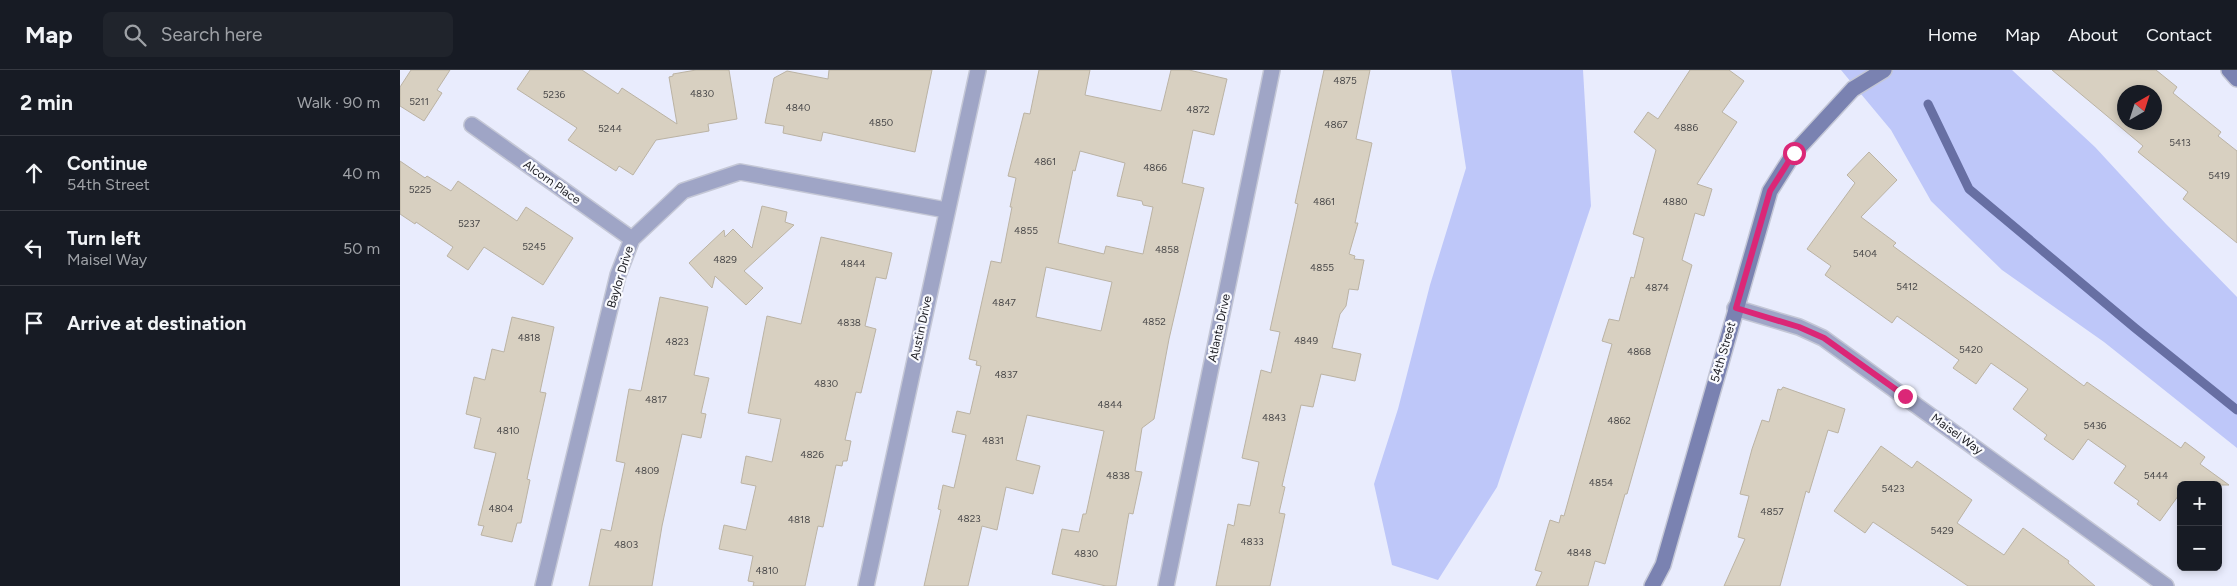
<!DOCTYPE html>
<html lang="en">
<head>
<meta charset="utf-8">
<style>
	body { margin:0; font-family:Figtree,sans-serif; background:#20242c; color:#f1f3f6 }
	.controls { position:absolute; right:15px; bottom:15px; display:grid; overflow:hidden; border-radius:8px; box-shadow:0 2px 8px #0003 }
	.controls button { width:45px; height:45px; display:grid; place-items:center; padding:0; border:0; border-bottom:1px solid #363941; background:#171b24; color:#f1f3f6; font:25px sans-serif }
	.compass { position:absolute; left:1717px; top:15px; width:45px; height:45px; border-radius:50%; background:#171b24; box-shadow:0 2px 8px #0003; rotate:39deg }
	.stop { position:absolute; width:15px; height:15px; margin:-11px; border:4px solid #db2777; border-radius:50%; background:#fff }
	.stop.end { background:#db2777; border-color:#fff; box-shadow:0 1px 5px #0008 }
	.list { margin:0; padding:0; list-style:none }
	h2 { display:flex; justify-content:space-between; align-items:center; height:65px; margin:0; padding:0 20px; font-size:21px }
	h2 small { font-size:16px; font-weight:400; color:#9ea1a6 }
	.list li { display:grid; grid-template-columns:32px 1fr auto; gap:15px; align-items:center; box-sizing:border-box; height:75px; padding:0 20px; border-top:1px solid #363941 }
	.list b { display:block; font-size:19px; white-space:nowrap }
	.list p { margin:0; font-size:16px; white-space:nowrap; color:#9ea1a6 }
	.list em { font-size:16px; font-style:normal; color:#9ea1a6 }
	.icon { flex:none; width:28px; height:28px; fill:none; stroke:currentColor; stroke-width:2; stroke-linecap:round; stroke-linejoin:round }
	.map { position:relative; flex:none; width:1837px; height:516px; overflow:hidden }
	header { display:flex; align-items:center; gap:30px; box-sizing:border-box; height:70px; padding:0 25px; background:#171b24; border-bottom:1px solid #363941 }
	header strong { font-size:24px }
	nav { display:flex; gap:28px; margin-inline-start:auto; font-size:18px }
	.search { width:350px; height:45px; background:#20242c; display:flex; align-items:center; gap:12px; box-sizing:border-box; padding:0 18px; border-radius:8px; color:#9ea1a6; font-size:19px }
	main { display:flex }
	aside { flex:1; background:#171b24 }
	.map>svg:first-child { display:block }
</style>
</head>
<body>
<header>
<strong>Map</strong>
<div class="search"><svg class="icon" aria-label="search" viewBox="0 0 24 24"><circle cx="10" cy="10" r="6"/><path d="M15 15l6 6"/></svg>Search here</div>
<nav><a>Home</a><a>Map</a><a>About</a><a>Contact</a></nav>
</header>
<main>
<aside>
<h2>2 min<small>Walk · 90 m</small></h2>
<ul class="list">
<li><svg class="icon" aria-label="ahead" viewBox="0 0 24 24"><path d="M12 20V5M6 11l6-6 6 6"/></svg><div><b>Continue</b><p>54th Street</p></div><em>40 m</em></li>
<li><svg class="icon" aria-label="left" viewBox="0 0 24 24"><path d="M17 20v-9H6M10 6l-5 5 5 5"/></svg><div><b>Turn left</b><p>Maisel Way</p></div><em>50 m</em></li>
<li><svg class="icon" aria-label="arrive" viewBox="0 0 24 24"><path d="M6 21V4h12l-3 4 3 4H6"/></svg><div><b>Arrive at destination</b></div></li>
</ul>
</aside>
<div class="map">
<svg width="1837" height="516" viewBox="0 0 1837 516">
	<rect width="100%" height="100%" fill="#e9ecfd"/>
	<path fill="#bec7f9" d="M1051,0h132l8,136 -94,281 -59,93 -46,-15 -18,-81 24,-75 32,-124 36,-117z
		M1441,0h171l83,77 71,77 71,73v151l-133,-106 -102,-72 -71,-69 -40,-71z"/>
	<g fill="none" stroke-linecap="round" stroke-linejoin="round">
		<path stroke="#676fa3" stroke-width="9" d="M1528,34l41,85 166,139 102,82"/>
	</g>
	<path fill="#d8d0c1" stroke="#bbb3a4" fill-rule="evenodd" d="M11,0h39l-13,20 5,3 -18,28 -24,-15v-19z
		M130,0h52l36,24 4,-6 55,36 -8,-47 4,-1v-2l23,-4h33l8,49 -29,5 1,7 -53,9 -23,35 -14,-9 -3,5 -48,-31 9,-12 -60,-39z
		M429,0h103l-17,82 -92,-20 -2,9 -38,-8 1,-7 -19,-3 9,-45 13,-7 41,8z
		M639,0h51l-5,25 76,16 10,-41h18l38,9 -13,56 -21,-5 -11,53 22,5 -35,151 -15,80 -12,9 -7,43 7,1 -9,42 -4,-1 -13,73h-10l-54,-12 10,-45 17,3 4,-18h3l18,-83 -77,-16 -11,45 24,6 -7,28 -27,-7 -9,43 -15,-4 -14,60h-44l17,-76 -3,-1 5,-24 11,3 12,-53 -14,-3 5,-21 13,3 11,-48 -5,-1 1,-4 -8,-2 22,-98 10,2 11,-56h-2l6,-29 -8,-2 16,-63 6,1zM680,81l45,12 -8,33 25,5 1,4 10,2 -10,47 -37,-8 -2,8 -46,-11 15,-73 2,1zM646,197l66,15 -11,49 -65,-14z
		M924,0h46l-14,69 16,4 -17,80h3l-9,31 6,2 -1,3 10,1 -6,30 -9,-1 -3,17 -6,8 -8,34 29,6 -6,27 -34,-7 -8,33 -12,-2 -19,81 3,1 -6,26 6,1 -15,72h-54l12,-62 6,2 4,-22 12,2 9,-44 -17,-4 19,-88 10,3 9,-41 -10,-2 28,-126 -3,-1z
		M1290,0h39l15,11 -22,31 15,10 -40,62 15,5 -8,27 -9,-3 -13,47 10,5 -65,229h-2l-20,70 -10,-3 -7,25h-52l6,-14 -7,-2 15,-50 9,3 2,-8 3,1 48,-172 -10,-3 7,-22 10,2 12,-44 3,1 10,-40 -11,-4 23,-84 -22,-18 14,-20 10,7z
		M1652,0h104l21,17 -4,6 48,39 -3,4 19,15v92l-54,-44 5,-7 -50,-40 5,-6zM1724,22h30v30h-30z
		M1469,82l28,28 -36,37 35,26 -3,3 191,140 3,-4 94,66 4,-6 20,15 -5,7 29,21h-48v7l-21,29 -23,-17 2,-3 -25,-18 12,-17 -38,-27 -15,21 -29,-21 3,-4 -34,-26 15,-20 -37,-26 -15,21 -23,-16 6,-8 -62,-44 -5,7 -67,-48 6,-9 -24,-17 48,-66 -8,-8z
		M0,91l25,17 2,-2 24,15 7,-10 59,40 9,-14 47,31 -30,47 -59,-38 -16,23 -21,-14 6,-9 -37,-25 -1,2 -15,-10z
		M362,136l25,6 -2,10 9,3 -50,46 19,17 -17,17 -31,-29 -3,12 -23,-25 35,-33 1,7 8,-8 19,19z
		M421,167l71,16 -6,26 -10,-2 -11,49 11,3 -15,64 -5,-1 -11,48 6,1 -4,20h-4l-1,5 -6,-1 -13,62 -5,-1 -13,60h-52l1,-4 -6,-1 5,-25 -34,-7 5,-24 22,5 10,-44 -15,-3 5,-27 26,6 9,-43 -33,-6 19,-97 34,8z
		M260,227l48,10 -14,68 15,3 -8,35 5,1 -5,24 -19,-4 -20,92 -10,60h-63l12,-57 10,2 14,-68 -9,-2 13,-72 12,2z
		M112,247l42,10 -14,65 6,1 -19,86 3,1 -9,43h-4l-5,19 -31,-7 3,-9 -6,-1 18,-72 -22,-5 7,-30 -15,-4 8,-37 11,3 7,-31 12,3z
		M1383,317l62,22 -7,24 -10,-3 -19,63 -3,-2 -26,95h-56l21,-47 -7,-2 11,-41 -9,-2 12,-45 10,-29 7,2 9,-33 3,1z
		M1481,376l31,22 5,-7 55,39 -15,23 47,32 19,-27 46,33 -1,2 27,23h-127l-95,-64 -8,11 -31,-22z"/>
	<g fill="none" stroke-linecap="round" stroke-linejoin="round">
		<g stroke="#c4c7d6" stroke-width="18">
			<path id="street" d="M72,55l160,114
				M1335,238l64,19 24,11 343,248
				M143,516l75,-311 14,-36 51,-48 57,-19 206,38
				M466,516l112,-516
				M766,516l106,-516"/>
		</g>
		<g stroke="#c4c7d6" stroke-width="18">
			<path id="secondary" d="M1829,0l8,9
				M1252,516l11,-21 107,-374 24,-38 59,-64 31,-19"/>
		</g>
		<use href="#street" stroke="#9fa5c6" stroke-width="15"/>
		<use href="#secondary" stroke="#7a82b1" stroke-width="15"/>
	</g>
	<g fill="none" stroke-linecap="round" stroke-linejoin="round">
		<path stroke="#db2777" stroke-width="6" d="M1394,83l-24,38 -34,117 63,19 25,11 81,58"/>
	</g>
	<g text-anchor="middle" stroke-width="4.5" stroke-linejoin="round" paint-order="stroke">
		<g font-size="10" fill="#4a494a">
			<text x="945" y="14">4875</text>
			<text x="302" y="27">4830</text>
			<text x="154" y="28">5236</text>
			<text x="19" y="35">5211</text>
			<text x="398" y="41">4840</text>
			<text x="798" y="43">4872</text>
			<text x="481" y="56">4850</text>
			<text x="936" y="58">4867</text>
			<text x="1286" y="61">4886</text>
			<text x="210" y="62">5244</text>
			<text x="1780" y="76">5413</text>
			<text x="645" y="95">4861</text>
			<text x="755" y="101">4866</text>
			<text x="1819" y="109">5419</text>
			<text x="20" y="123">5225</text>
			<text x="924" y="135">4861</text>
			<text x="1275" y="135">4880</text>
			<text x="69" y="157">5237</text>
			<text x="626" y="164">4855</text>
			<text x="134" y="180">5245</text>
			<text x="767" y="183">4858</text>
			<text x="1465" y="187">5404</text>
			<text x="325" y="193">4829</text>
			<text x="453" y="197">4844</text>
			<text x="922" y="201">4855</text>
			<text x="1507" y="220">5412</text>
			<text x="1257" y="221">4874</text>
			<text x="604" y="236">4847</text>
			<text x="754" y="255">4852</text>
			<text x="449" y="256">4838</text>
			<text x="129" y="271">4818</text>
			<text x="906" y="274">4849</text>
			<text x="277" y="275">4823</text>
			<text x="1571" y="283">5420</text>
			<text x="1239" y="285">4868</text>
			<text x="606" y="308">4837</text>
			<text x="426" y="317">4830</text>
			<text x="256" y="333">4817</text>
			<text x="710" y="338">4844</text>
			<text x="874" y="351">4843</text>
			<text x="1219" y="354">4862</text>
			<text x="1695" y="359">5436</text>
			<text x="108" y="364">4810</text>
			<text x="593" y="374">4831</text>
			<text x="412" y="388">4826</text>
			<text x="247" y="404">4809</text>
			<text x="718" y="409">4838</text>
			<text x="1756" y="409">5444</text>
			<text x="1201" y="416">4854</text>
			<text x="1493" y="422">5423</text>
			<text x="101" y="442">4804</text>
			<text x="1372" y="445">4857</text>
			<text x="569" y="452">4823</text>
			<text x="399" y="453">4818</text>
			<text x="1542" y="464">5429</text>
			<text x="852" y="475">4833</text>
			<text x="226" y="478">4803</text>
			<text x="1179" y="486">4848</text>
			<text x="686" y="487">4830</text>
			<text x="367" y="504">4810</text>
		</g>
		<g font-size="12" fill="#1b1c22" stroke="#f9fafe">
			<text transform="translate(152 112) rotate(35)" y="4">Alcorn Place</text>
			<text transform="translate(220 207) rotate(-73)" y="4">Baylor Drive</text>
			<text transform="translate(521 258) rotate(-78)" y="4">Austin Drive</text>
			<text transform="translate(819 258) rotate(-78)" y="4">Atlanta Drive</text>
			<text transform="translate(1323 282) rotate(-74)" y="4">54th Street</text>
			<text transform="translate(1557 364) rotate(36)" y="4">Maisel Way</text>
		</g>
	</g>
</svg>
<div class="controls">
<button>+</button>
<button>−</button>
</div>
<svg class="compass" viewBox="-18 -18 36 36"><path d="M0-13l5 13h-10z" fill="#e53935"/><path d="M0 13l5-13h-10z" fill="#9ea1a6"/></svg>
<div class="stop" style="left:1394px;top:83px"></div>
<div class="stop end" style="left:1505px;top:326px"></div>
</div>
</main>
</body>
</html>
